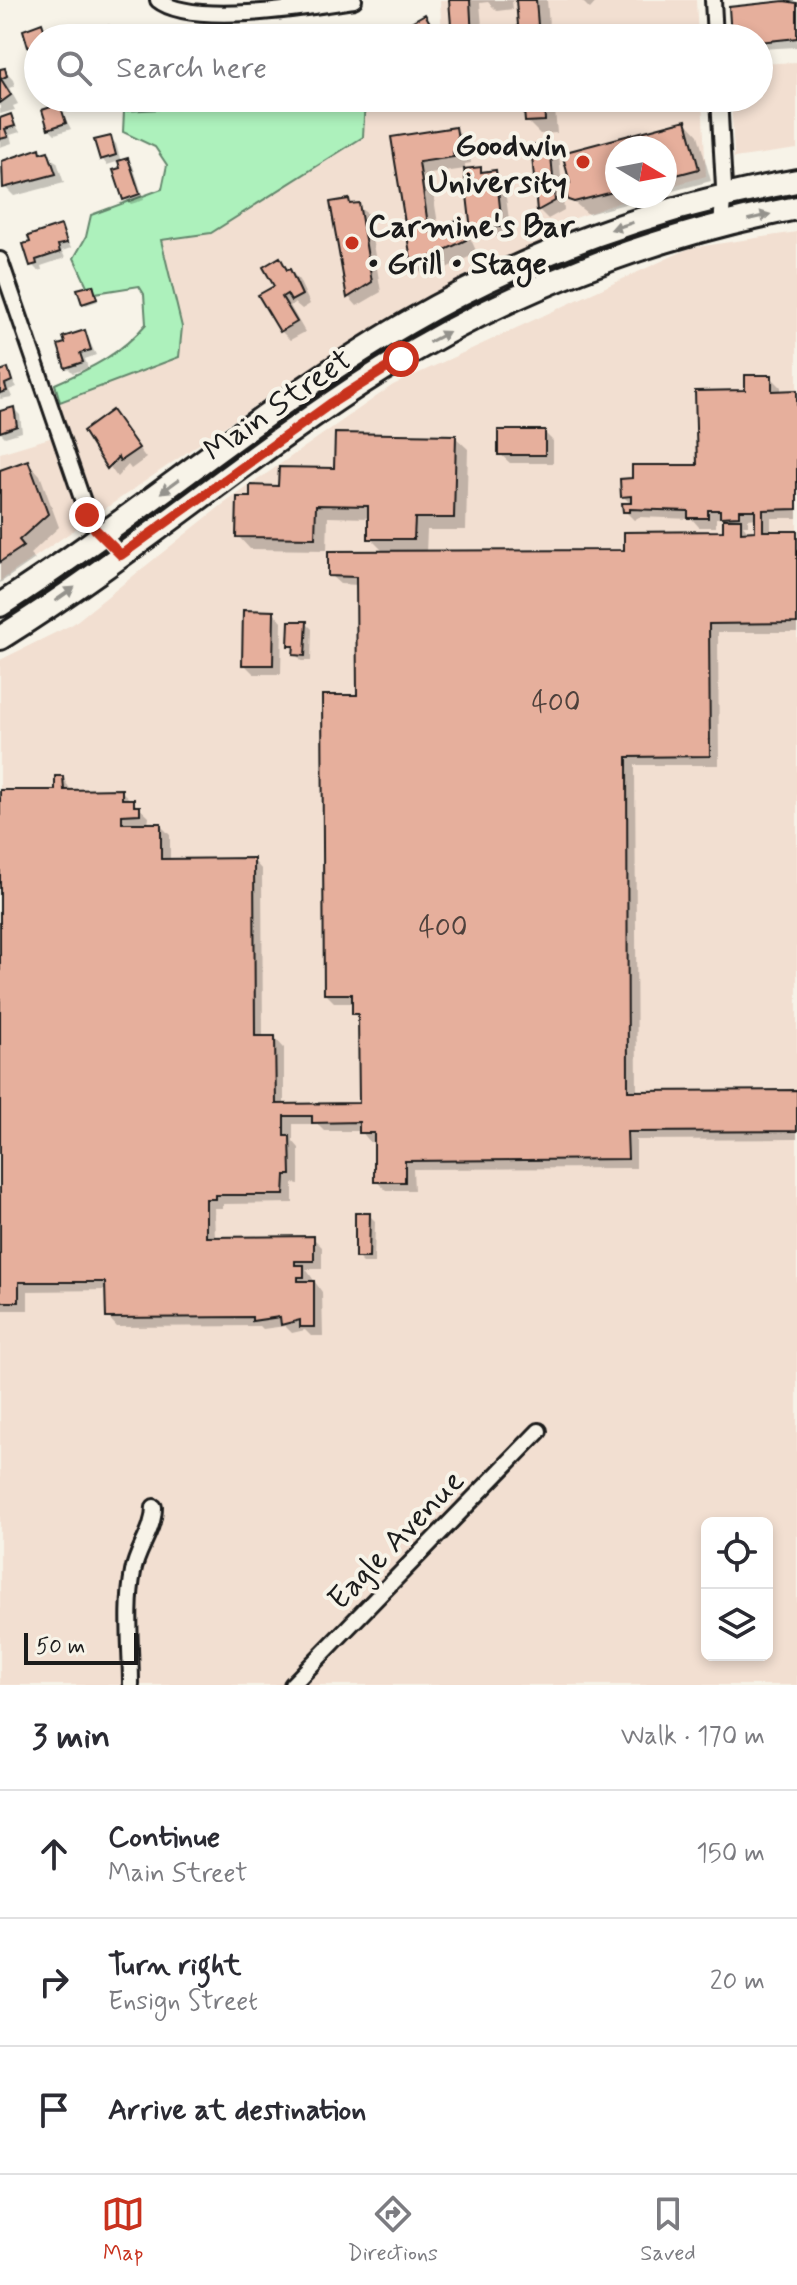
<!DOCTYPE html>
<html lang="en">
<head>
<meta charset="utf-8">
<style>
	body { margin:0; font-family:Mynerve,sans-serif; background:#f7f7f7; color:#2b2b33 }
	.controls { position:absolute; right:24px; bottom:24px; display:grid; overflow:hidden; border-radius:12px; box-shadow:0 4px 12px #0003 }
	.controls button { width:72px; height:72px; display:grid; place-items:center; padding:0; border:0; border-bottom:2px solid #e1e1e2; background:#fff; color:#2b2b33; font:40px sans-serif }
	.compass { position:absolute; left:605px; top:136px; width:72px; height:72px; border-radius:50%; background:#fff; box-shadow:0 4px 12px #0003; rotate:100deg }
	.scale { position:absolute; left:24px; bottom:20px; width:114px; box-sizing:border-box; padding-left:8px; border:4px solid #1c1c1c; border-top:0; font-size:22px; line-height:28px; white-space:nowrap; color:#1c1c1c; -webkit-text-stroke:6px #f7f3e8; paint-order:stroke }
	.stop { position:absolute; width:24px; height:24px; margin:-18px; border:6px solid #c8321e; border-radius:50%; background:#fff }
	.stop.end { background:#c8321e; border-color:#fff; box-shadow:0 2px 8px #0008 }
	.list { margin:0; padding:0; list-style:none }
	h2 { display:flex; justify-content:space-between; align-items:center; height:104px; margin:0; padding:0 32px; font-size:34px }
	h2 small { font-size:26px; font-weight:400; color:#7c7c81 }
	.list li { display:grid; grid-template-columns:52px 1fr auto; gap:24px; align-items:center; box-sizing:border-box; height:128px; padding:0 32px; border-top:2px solid #e1e1e2 }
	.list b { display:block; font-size:30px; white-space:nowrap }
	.list p { margin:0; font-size:26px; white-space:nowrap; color:#7c7c81 }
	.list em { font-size:26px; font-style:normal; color:#7c7c81 }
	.icon { flex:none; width:44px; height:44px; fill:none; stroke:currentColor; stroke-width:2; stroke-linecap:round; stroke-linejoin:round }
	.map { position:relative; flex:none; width:797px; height:1685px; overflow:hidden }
	.search { position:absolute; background:#fff; box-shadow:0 4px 12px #0003; left:24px; right:24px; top:24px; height:88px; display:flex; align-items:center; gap:20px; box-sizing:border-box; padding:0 28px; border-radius:44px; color:#7c7c81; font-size:30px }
	.sheet { height:488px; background:#fff }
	nav { display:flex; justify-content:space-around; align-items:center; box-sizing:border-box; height:112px; border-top:2px solid #e1e1e2; background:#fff; font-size:22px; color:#7c7c81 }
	nav a { display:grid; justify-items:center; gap:4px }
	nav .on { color:#c8321e }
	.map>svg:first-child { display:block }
</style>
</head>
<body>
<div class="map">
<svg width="797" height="1685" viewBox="0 0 797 1685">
	<rect width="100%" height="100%" fill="#f7f3e8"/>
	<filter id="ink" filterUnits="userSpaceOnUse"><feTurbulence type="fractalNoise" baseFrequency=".0125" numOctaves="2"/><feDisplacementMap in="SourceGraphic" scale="16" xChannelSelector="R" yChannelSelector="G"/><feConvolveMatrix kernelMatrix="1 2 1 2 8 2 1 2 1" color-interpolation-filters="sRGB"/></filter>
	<g filter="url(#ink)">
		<path fill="#f2dfd1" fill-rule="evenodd" d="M440,0h256l2,38h-256z
			M797,62v87l-63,9 -3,-60h28v-34z
			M365,98h337l4,78 -41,12v-40h-48v48h21l-71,25 2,11 -151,72 -123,74 -295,203v-128l53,-16 -12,-27 138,-54 3,-29 -21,-87 50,-7 152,-95z
			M797,232v1453h-797v-1025l73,-36 149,-119 171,-120 297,-137zM707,1523h60v132h-60z"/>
		<path fill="#adf1bc" stroke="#64866c" stroke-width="2" d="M365,98l-2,39 -152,96 -50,7 21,87 -3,30 -119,45 -5,-18c35,-15 66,-30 91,-60l-2,-30 -5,-8 -44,7 -2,-8 -6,1 -13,-28 12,-21 5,-22 71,-26 5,-24 -12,-18 -32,-15 1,-21z"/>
		<path fill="#0003" fill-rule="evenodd" d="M451,0h96l3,38h-29l-3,-38 -6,1 1,8 -16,2 -9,-9 -8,1 3,35h-29z
			M581,0h17l-8,9z
			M797,5v42l-38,2v-11h-26z
			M425,17l13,19 -52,2z
			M42,26l8,12h-12l-2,14 -6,-6z
			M4,70l9,10 2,6 -6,2 9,16 -5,2 2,4 -15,4v-42z
			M463,98h25v7l-17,2z
			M525,98h29l3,35 -17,1 -13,-13z
			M59,106l12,23 -16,5 -6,-6z
			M11,117l9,15 -10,3 2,8 -12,4v-27z
			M686,122l12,13 13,46 -46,12v-45h-48v48h38l-67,18 -18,-15 2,-15 -8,-30z
			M455,129l13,13 3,21 -6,1v5l-35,5 9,56 17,-8 13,13 8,18 -51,25 -12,-13 -21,-126z
			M110,138l6,6 5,18 7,-2 5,6 11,34 -13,4 -6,-5 -5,-38 -13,4 -5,-6z
			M550,145l9,10 5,55 -16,9 -9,-9 -6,-63z
			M39,151l18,11 7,21 -50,13 -9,-9 -5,-17z
			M480,169l5,4 10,-1 9,10 7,53 -28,3 -10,-9z
			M349,201l19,13 13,78 -24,14 -8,-9 -16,-94z
			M60,227l11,21 -9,3 3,7 -24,8 1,4 -4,1 -6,-6z
			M280,260l19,20 11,24 -8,5 -7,-6 -5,3 15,26 -15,8 -9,-9 -5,-44z
			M92,287l6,14 -12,4 -2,-2z
			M85,332l11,23 -11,4 3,9 -15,5 -6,-6z
			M0,371h7l10,16 -8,3 3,7 -12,2z
			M771,377l10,10v6l16,-1v126h-26v15h26v99h-79l1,133h-84l2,328 160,-1v47l-161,1v28l-223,1 1,21h-28l-10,-9v-39h-6l-9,-11h-37l-7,-7h-24v17l6,7v36l-6,-1v20l-70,1v4h-9l1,30h98l9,9v22h-16l16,23 1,44h-12l-6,-6 -13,3 -7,-7 -22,3 -3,-3 -143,1 -9,-10 -1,-27 -79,1v19h-28v-518h57l6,-14 9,14 49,-1 28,26 -1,8h12l10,10v26l83,-1 9,10 1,168h12l9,10v58l77,-1 -1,-85 -6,-7v-10h-19l-9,-9 33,-297 -1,-112 -18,-1 -10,-9 55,-22 -15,-15v-20l-42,-1 -1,33 -77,-1 -12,-13 14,-37 28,-11 175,-51 13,12 -2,81h-39l-1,23 200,-1 99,-19v-15h-9v9h-17l-7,-8 -53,-2 -5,3 -9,-9 7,-6 -9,-9 76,-29 47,-75zM757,518v15h-8l-6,-8h5v-6z
			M14,409l6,6 2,17 -17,5 -5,-5v-18z
			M112,413l34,45 -15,11 -3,-4 -11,12 -32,-46z
			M544,432l9,9v22h-43l-10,-9z
			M28,462l12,13 19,52 -29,27 5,5 -35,24v-111z
			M273,612l9,10 -1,52h-27l-10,-10z
			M306,623l6,6 -1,32h-10l-11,-16z
			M369,1215l6,6 -1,42h-11l-6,-6z"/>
		<path fill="#e6af9c" stroke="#1c1c1c" stroke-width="2" d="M449,0h21l2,38h-20z
			M516,0h20l3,38h-20z
			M784,1l13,2v35l-38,4v-4h-28l-2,-31z
			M425,14l9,16 -16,8h-35z
			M42,23l5,15h-9v6l-10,3 -5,-17z
			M109,26l16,12h-25z
			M5,68l2,8 -6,3 10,16 -11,8v-34z
			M523,98h21l1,23 -20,1z
			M60,104l6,19 -18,6 -6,-19z
			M11,114l4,12 -10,3 3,8 -8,2v-21z
			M686,120l13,49 -34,9v-30h-48v43l-43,11 -6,-2 -4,-15 6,-2 -8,-30z
			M456,127l4,24 -7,1 1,5 -35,5 10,70 28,-12 9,20 -54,26 -21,-129z
			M111,136l5,19 -16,5 -6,-20z
			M550,143l5,58 -18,10 -6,-66z
			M40,148l1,5 7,-2 8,23 -53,14 -1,-27z
			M128,158l12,36 -17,6 -10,-30 7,-2 -2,-7z
			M481,167v5l15,-2 6,56 -31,4 -7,-61z
			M349,199l1,5 9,-1 13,79 -25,16 -17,-96z
			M61,225l6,18 -9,2 2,7 -24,8 1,4 -7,2 -7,-22 7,-2 -2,-6z
			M280,257l7,13 3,-1 12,26 -11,6 -4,-7 -5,3 15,25 -17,10 -22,-37 16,-9 -11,-19z
			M93,285l4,14 -15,5 -5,-15z
			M85,330l6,20 -11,3 3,9 -18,6 -7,-23 7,-2 -2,-6z
			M8,368l4,13 -7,3 2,7 -7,2v-22z
			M745,375h27v16l25,-1v119l-34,1v21h34v92l-88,1 1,132 -83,1 1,334 169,-1v41l-170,1 1,27 -223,2v21h-31v-49h-15v-11l-47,1v-7h-28v20h6l1,39h-6l-1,20h-69v4h-9v38l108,-1v25h-19v4h9v12h-6v4h16v46h-14v-7l-19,5 -1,-8 -28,4v-4l-146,1 -1,-36h-86v20h-19v-512h55v-14h8l1,14 58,-1v10h12v7h6v8l-18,1v8h39v36l93,-1 1,178h20l1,68 83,-1 -1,-89h-6v-20h-28l-2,-299h35l-1,-118 -28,-1v-25l296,-1v-18l99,-1v-12h18v13l14,-1v-21h-16v6l-19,1v-7h-12v8h-20v-7l-58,-2v3h-7l-1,-9h9v-7l-10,1 -1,-18 12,-1v-13h65l-2,-74 50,-1z
			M14,407l3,19 -17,6v-21z
			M112,410l27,38 -19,13 -2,-4 -11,12 -24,-38z
			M498,430h47v25h-47z
			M335,433l121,2 -2,83h-39l-1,21h-46v-33l-52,-1 -1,33 -79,-1 1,-40h13v-12l28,1 1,-19 55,1z
			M28,460l20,54 -29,26 5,6 -24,16v-92z
			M243,610l31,1 -1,54h-31z
			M289,621h18l-2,35 -12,-1 1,-9h-6z
			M355,1213h15l-1,45h-14z"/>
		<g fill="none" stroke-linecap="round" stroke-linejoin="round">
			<g stroke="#1c1c1c" stroke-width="20">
				<path id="street" d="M158,0c33,27 152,7 196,0
					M713,0l2,38
					M719,98l5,89 -3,39
					M0,260l89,259 32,36
					M131,1685c0,-36 -5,-77 2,-113 4,-23 21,-41 21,-65
					M292,1685l247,-254"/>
			</g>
			<g stroke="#1c1c1c" stroke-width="28">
				<path id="primary" d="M0,605c139,-89 264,-199 407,-282 120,-70 254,-118 390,-142
					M0,638c132,-82 250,-185 382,-268 126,-79 269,-134 415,-162"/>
			</g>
			<use href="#street" stroke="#f7f3e8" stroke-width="14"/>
			<use href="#primary" stroke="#f7f3e8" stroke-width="22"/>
		</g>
		<defs><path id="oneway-solid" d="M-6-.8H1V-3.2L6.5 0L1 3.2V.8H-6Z" transform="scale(2)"/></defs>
		<g fill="#94928c">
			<use href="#oneway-solid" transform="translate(759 217) rotate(-13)"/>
			<use href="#oneway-solid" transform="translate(622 226) rotate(162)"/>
			<use href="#oneway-solid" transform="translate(439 337) rotate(-28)"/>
			<use href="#oneway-solid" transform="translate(170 486) rotate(144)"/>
			<use href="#oneway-solid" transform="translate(65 594) rotate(-35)"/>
		</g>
	</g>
	<g fill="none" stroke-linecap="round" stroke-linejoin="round" filter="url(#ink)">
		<path stroke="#c8321e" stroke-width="10" d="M87,515l8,14 26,26 209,-151 71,-45"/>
	</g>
	<g fill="#c8321e" stroke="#f7f3e8" stroke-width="3">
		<circle cx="583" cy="162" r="8"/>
		<circle cx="352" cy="243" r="8"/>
	</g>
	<g text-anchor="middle" stroke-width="8" stroke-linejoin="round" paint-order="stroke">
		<g font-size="28" fill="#4e413c">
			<text x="556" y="711">400</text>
			<text x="443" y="936">400</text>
		</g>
		<g font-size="32" font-weight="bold" fill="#1c1c1c" stroke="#f7f3e8" text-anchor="end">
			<text x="567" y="155">Goodwin<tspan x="567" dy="37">University</tspan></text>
			<text x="368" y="236" text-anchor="start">Carmine's Bar<tspan x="368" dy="37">• Grill • Stage</tspan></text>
		</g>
		<g font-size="32" fill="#1c1c1c" stroke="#f7f3e8">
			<text transform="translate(277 404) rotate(-35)" y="11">Main Street</text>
			<text transform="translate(395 1539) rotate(-46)" y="11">Eagle Avenue</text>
		</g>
	</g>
</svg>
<div class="controls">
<button><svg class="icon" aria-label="locate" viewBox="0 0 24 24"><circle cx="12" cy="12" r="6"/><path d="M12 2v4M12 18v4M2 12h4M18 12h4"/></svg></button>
<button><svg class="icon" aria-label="layers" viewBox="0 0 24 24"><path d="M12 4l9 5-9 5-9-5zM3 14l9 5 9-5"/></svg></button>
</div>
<svg class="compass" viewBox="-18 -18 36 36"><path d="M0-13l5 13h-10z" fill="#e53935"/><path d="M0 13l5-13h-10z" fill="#7c7c81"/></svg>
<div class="scale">50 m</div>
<div class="stop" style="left:401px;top:359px"></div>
<div class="stop end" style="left:87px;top:515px"></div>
<div class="search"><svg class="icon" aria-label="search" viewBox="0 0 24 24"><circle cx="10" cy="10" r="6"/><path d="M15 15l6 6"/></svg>Search here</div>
</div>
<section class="sheet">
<h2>3 min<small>Walk · 170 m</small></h2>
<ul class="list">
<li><svg class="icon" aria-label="ahead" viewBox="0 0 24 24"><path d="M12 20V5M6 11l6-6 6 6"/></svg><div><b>Continue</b><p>Main Street</p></div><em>150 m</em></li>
<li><svg class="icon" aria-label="right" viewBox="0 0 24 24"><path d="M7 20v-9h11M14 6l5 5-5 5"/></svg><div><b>Turn right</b><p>Ensign Street</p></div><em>20 m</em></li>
<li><svg class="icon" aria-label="arrive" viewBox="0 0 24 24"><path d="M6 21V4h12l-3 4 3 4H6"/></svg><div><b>Arrive at destination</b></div></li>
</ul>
</section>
<nav>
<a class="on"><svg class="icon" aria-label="map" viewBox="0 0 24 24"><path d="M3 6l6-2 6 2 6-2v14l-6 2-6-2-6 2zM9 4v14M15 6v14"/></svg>Map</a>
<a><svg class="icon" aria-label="directions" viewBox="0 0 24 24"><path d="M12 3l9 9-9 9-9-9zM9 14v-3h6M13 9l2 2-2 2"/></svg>Directions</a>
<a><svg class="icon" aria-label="saved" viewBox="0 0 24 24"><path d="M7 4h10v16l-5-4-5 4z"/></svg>Saved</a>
</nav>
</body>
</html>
